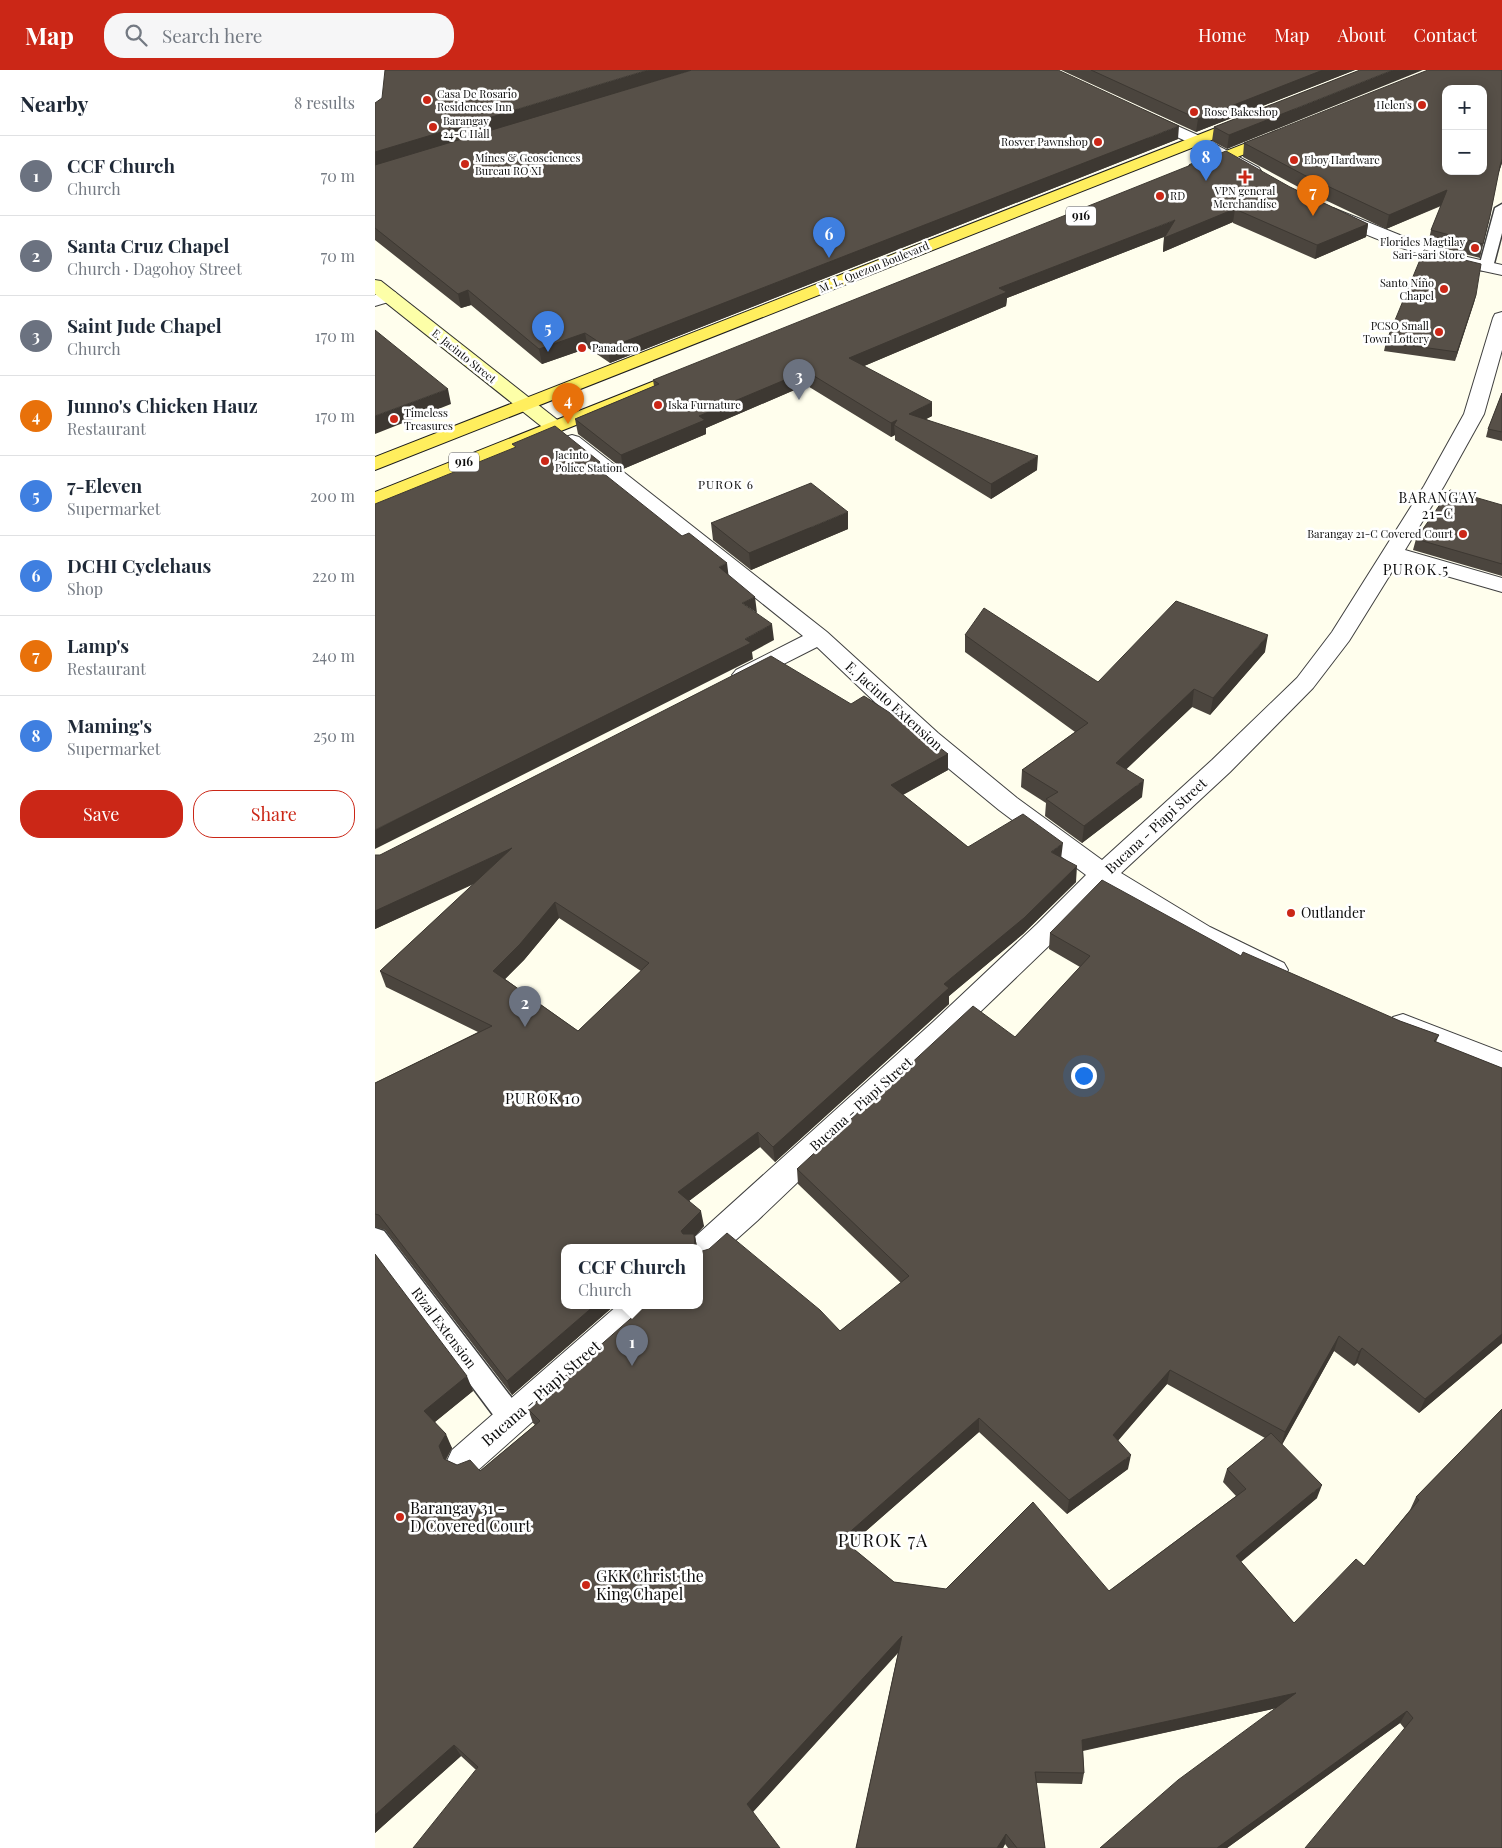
<!DOCTYPE html>
<html lang="en">
<head>
<meta charset="utf-8">
<style>
	body { margin:0; font-family:"Playfair Display",serif; background:#f6f6f7; color:#1f2937 }
	.controls { position:absolute; right:15px; top:15px; display:grid; overflow:hidden; border-radius:10px; box-shadow:0 2px 12px #0003 }
	.controls button { width:45px; height:45px; display:grid; place-items:center; padding:0; border:0; border-bottom:1px solid #e0e1e3; background:#fff; color:#1f2937; font:25px sans-serif }
	.you { position:absolute; left:708px; top:1005px; width:18px; height:18px; margin:-12px; border:4px solid #fff; border-radius:50%; background:#1a73e8; box-shadow:0 0 0 8px #1a73e833 }
	.badge { display:grid; place-items:center; width:32px; height:32px; border-radius:50%; background:#cb2717; color:#fff; font-size:16px; font-weight:700 }
	.pin { position:absolute; translate:-50% -41px; filter:drop-shadow(0 1px 2px #0008) }
	.pin::after { content:''; position:absolute; top:26px; width:18px; height:15px; background:inherit; clip-path:polygon(0 0,100% 0,50% 100%) }
	.popup { position:absolute; left:186px; top:1174px; width:142px; height:65px; box-sizing:border-box; display:grid; place-content:center; border-radius:10px; background:#fff; filter:drop-shadow(0 1px 4px #0005); font-size:16px; white-space:nowrap; color:#747a83 }
	.popup b { font-size:19px; color:#1f2937 }
	.popup::after { content:''; position:absolute; left:50%; top:100%; margin-left:-10px; border:10px solid transparent; border-top-color:#fff }
	.list { margin:0; padding:0; list-style:none }
	h2 { display:flex; justify-content:space-between; align-items:center; height:65px; margin:0; padding:0 20px; font-size:21px }
	h2 small { font-size:16px; font-weight:400; color:#747a83 }
	.list li { display:grid; grid-template-columns:32px 1fr auto; gap:15px; align-items:center; box-sizing:border-box; height:80px; padding:0 20px; border-top:1px solid #e0e1e3 }
	.list b { display:block; font-size:19px; white-space:nowrap }
	.list p { margin:0; font-size:16px; white-space:nowrap; color:#747a83 }
	.list em { font-size:16px; font-style:normal; color:#747a83 }
	.actions { display:flex; gap:10px; padding:15px 20px }
	.actions a { flex:1; padding:11px 0; border:1px solid #cb2717; border-radius:20px; text-align:center; font-size:18px; color:#cb2717 }
	.actions .main { background:#cb2717; color:#fff }
	.icon { flex:none; width:28px; height:28px; fill:none; stroke:currentColor; stroke-width:2; stroke-linecap:round; stroke-linejoin:round }
	.map { position:relative; flex:none; width:1127px; height:1778px; overflow:hidden }
	header { display:flex; align-items:center; gap:30px; box-sizing:border-box; height:70px; padding:0 25px; background:#cb2717; color:#fff }
	header strong { font-size:24px }
	nav { display:flex; gap:28px; margin-inline-start:auto; font-size:18px }
	.search { width:350px; height:45px; background:#f6f6f7; display:flex; align-items:center; gap:12px; box-sizing:border-box; padding:0 18px; border-radius:20px; color:#747a83; font-size:19px }
	main { display:flex }
	aside { flex:1; background:#fff }
	.map>svg:first-child { display:block }
</style>
</head>
<body>
<header>
<strong>Map</strong>
<div class="search"><svg class="icon" aria-label="search" viewBox="0 0 24 24"><circle cx="10" cy="10" r="6"/><path d="M15 15l6 6"/></svg>Search here</div>
<nav><a>Home</a><a>Map</a><a>About</a><a>Contact</a></nav>
</header>
<main>
<aside>
<h2>Nearby<small>8 results</small></h2>
<ul class="list">
<li><span class="badge" style="background:#6b7280">1</span><div><b>CCF Church</b><p>Church</p></div><em>70 m</em></li>
<li><span class="badge" style="background:#6b7280">2</span><div><b>Santa Cruz Chapel</b><p>Church · Dagohoy Street</p></div><em>70 m</em></li>
<li><span class="badge" style="background:#6b7280">3</span><div><b>Saint Jude Chapel</b><p>Church</p></div><em>170 m</em></li>
<li><span class="badge" style="background:#e8710a">4</span><div><b>Junno's Chicken Hauz</b><p>Restaurant</p></div><em>170 m</em></li>
<li><span class="badge" style="background:#3f7fe0">5</span><div><b>7-Eleven</b><p>Supermarket</p></div><em>200 m</em></li>
<li><span class="badge" style="background:#3f7fe0">6</span><div><b>DCHI Cyclehaus</b><p>Shop</p></div><em>220 m</em></li>
<li><span class="badge" style="background:#e8710a">7</span><div><b>Lamp's</b><p>Restaurant</p></div><em>240 m</em></li>
<li><span class="badge" style="background:#3f7fe0">8</span><div><b>Maming's</b><p>Supermarket</p></div><em>250 m</em></li>
</ul>
<div class="actions"><a class="main">Save</a><a>Share</a></div>
</aside>
<div class="map">
<svg width="1127" height="1778" viewBox="0 0 1127 1778">
	<rect width="100%" height="100%" fill="#fffeed"/>
	<g fill="none" stroke-linecap="round" stroke-linejoin="round">
		<g stroke="#404040" stroke-width="3">
			<path id="lane" d="M1127,134v29l-9,34 -2,3h-10l-2,-3 16,-59z
				M0,1158l9,3 137,179 4,9 -4,9 -9,3 -9,-3 -128,-171z"/>
		</g>
		<g stroke="#404040" stroke-width="2">
			<path id="street" d="M0,0h13l-5,41 -3,3 -5,2z
				M769,41l58,26 57,31 2,3 -2,3h-12l-57,-31 -52,-24 -2,-3 2,-3z
				M958,138l89,36 41,12 39,9v10c-61,-12 -119,-31 -175,-58l-2,-4 2,-4z
				M14,221l6,1 3,4 -3,4 -20,6v-11z
				M1127,242v38l-18,64 -40,72 -39,64 97,28v14l-104,-30 -49,79 -36,47 -83,84 -109,101 89,54 74,36 4,7 -4,7 -10,3 -10,-3 -74,-36 -85,-53 -48,50 -104,100 -109,100 -87,83 -47,42 -11,3v-19h-13l2,-4 245,-221 104,-98 49,-49 -87,-65 -79,-65 -103,-98 -65,33 -8,2 -8,-2 -4,-5 4,-5 67,-34 -238,-191 -3,-4 3,-4 7,-2 7,2 248,195 111,101 79,65 85,62 110,-100 85,-82 35,-46 92,-146 40,-72 29,-96 2,-4z
				M1028,944l99,38v23l-109,-42 -4,-8 4,-8z
				M243,1235h39l-5,10 -176,157 -12,5 -12,-5 -5,-11 5,-11z"/>
		</g>
		<g stroke="#2f2f2f" stroke-width="2">
			<path id="secondary" d="M0,210l6,1 179,141 3,4 -3,4 -7,2 -7,-2 -171,-136z"/>
		</g>
		<g stroke="#1e1e1e" stroke-width="2">
			<path id="primary" d="M874,45l6,2 2,3 -2,3 -880,347v-13z
				M902,61l6,2 2,3 -2,3 -81,32h-12l-2,-3 2,-3z
				M302,302l7,2 3,4 -3,4 -309,123v-13z"/>
		</g>
		<use href="#lane" fill="#fff" fill-rule="evenodd"/>
		<use href="#street" fill="#fff" fill-rule="evenodd"/>
		<use href="#secondary" fill="#fdffa8" fill-rule="evenodd"/>
		<use href="#primary" fill="#ffee5d" fill-rule="evenodd"/>
	</g>
	<path fill="#4b453e" fill-rule="evenodd" d="M686,0h294l-159,62z
		M985,0l-133,79 -15,-8 2,-14z
		M1127,0v93l-4,12 -8,41 -10,42 -52,-14 3,-14 10,-24 -55,23 -84,-40 -59,-32 1,-14z
		M0,33l803,36 -568,224 -22,-15 -46,16 -71,-59 -10,3 -86,-68z
		M915,117l78,37 -2,13 -51,22 -82,-36v-1l-70,30 1,-14 2,-2 -159,62 -1,8 -142,60 68,50 -6,3 111,51 -46,29 -96,-59v-5l-4,2 -85,-52 -100,43v6l-83,35 -45,-35 -3,-15 79,-33 -1,-6z
		M1101,225l-21,66 -71,-10 2,-9z
		M1127,323v48l-16,-4 2,-8z
		M1127,435v71l-89,-26 3,-11z
		M336,453l137,6 -97,41 -38,-30z
		M590,565l133,47 167,-30 -55,63 -18,-8 -66,62 16,28 -60,46 -37,-27 1,-13 -25,-16 1,-17 53,-38 -110,-80z
		M476,634l97,50v16l-45,25 65,52 94,11 14,24 -53,52 -74,62v8l-174,158 -15,-15 -71,54 15,25 -9,10 2,11h-132v58h50l-103,90 -127,-165 -10,-3v-144l103,-51 -92,-45 -6,-16 94,-87 -99,45v-74h5zM184,848l82,53 -63,60 -73,-52 19,-19z
		M675,863l191,23 159,65 39,14 -3,7 66,26v275l-83,70 -62,-50 -3,3 -20,-15 -52,94 35,53 -76,64 53,61 70,-57 46,-56 6,-13 86,-88v439l-102,-125 -173,125h-127l176,-140 -193,43 1,22 -2,11 -46,-1 9,65h-37l-3,-4 -2,4h-147l42,-195 -145,159 -278,-43 -14,-13 -86,77v-579l98,137 -38,31 17,26 -6,12 11,5 23,6 55,-46 -2,-2 -5,-14 312,-78 61,-48 -103,-99 -1,-15 218,-132 65,-70 -31,-18zM792,1314l98,54 -38,31 -4,13 13,14 -127,95 -163,-2 -52,-7 -43,-35 -1,-2 129,-113 88,82 61,-45 -10,-29z"/>
	<path fill="#3d3832" d="M273,0h45l-318,97v-15z
		M948,0h32l-159,62 2,-13z
		M1018,0h30l-196,79 2,-14z
		M804,56l-1,13 -568,224 -2,-15z
		M1127,89v4l-6,17z
		M1072,120l-3,14 -58,25 3,-14z
		M862,138l-2,1 -2,13 -70,30 1,-14z
		M800,150l-1,13 -167,65 -1,8 -156,66 -1,-14 150,-70z
		M993,154l-2,13 -51,22 2,-14z
		M93,220l3,15 -10,3 -3,-14z
		M1101,225l-2,8 -19,58 2,-9z
		M210,263l3,15 -46,16 -3,-15z
		M431,301v14l-100,43v6l-83,35 -2,-14 78,-39z
		M73,319l3,15 -76,30v-18z
		M557,332v14l-23,12v-14z
		M522,350l-3,5 1,10 -4,2v-14z
		M663,386l-1,14 -46,29v-15z
		M225,392l3,16 -10,-13z
		M473,442v17l-97,41 -2,-17z
		M352,493l2,16 -10,-12z
		M380,527l2,16 -15,-10z
		M397,554l2,16 -22,12 1,7 -378,190v-19l370,-191z
		M893,565l-3,17 -55,63 3,-17z
		M819,619l-2,18 -78,74 2,-18z
		M573,684v16l-57,31v-16z
		M769,710l-2,17 -60,46 2,-17z
		M688,773l-2,16 -10,-7z
		M137,778l4,16 -141,65v-18z
		M702,796l-1,16 -53,52 -74,62v8l-174,158 -2,-15 171,-163z
		M180,832l4,16 -35,42 -27,27 -4,-16z
		M383,1062l2,15 -79,60 -3,-15z
		M326,1141l3,15 -9,10 2,11 -13,-1 -3,-15z
		M220,1235h20l-103,90 -5,-14z
		M1127,1264v9l-83,70 6,-14z
		M964,1266l-5,15 -53,95 4,-14z
		M987,1278l-5,15 -3,3 5,-14z
		M795,1300l-3,14 -56,65 2,-14z
		M92,1306l6,15 -42,34 -7,-14z
		M604,1348v14l-129,113 1,12 -8,-19z
		M71,1364l6,14 -7,12 5,13 -11,-27z
		M756,1385l-3,14 -61,45 2,-14z
		M947,1415l-5,13 -85,71 4,-13z
		M527,1566v12l-152,167 -3,-11z
		M921,1623l-5,12 -211,46 2,-11z
		M1032,1641l-7,12 -173,125h-10z
		M79,1675l7,11 -86,77v-18z
		M631,1764l-1,10 -2,4h-6z"/>
	<path fill="#575048" stroke="#3d3832" fill-rule="evenodd" d="M10,0h263l-273,82v-49l7,-5z
		M317,0h366l121,56 -571,222 -23,-15 -46,16 -71,-59 -10,4 -83,-66v-63z
		M716,0h232l-125,49z
		M985,0h33l-164,65 -15,-8z
		M1053,0h74v89l-2,7 -10,50 -7,28 -52,-14 16,-40 -58,25 -85,-40 -60,-32zM1071,19h37v82h-37z
		M851,81l64,36 78,37 -51,21 -82,-36 2,-1 -73,30 11,-18 -176,68 8,4 -158,66 83,44 -23,12 129,42 -47,28 -97,-59 3,-5 -6,3 -85,-52 -107,45 6,4 -84,35 -46,-36 84,-35 -6,-4z
		M1049,180l57,14 -5,31 -19,57 -71,-10z
		M0,260l73,59 -73,27z
		M1127,323v39l-14,-3z
		M180,356l45,36 -7,3 89,71 7,-3 38,30 -8,4 36,30 -13,6 30,21 -27,15 6,4 -376,187v-326l141,-57 -4,-3z
		M436,413l37,29 -99,41 -38,-30z
		M1075,420l52,15v59l-86,-25z
		M801,531l92,34 -55,63 -19,-9 -78,74 28,17 -60,46 -38,-27 12,-7 -36,-22 66,-47 -123,-88 19,-27 114,74z
		M396,586l80,48 13,-8 57,37 27,21 -57,31 77,62 55,-33 40,29 -12,9 26,14 -53,52 -80,66 5,4 -176,159 -15,-15 -80,60 23,19 -20,20 2,3h11l1,13h-130v58h30l-88,76 -128,-166 -4,-1v-131l117,-57 -112,-55 132,-123 -137,63v-56h5zM180,832l94,61 -71,68 -85,-60 27,-27z
		M727,810l139,76 2,-4 157,69 39,14 -5,6 68,27v266l-77,65 -63,-51 -3,4 -20,-16 -54,96 -115,-62 -57,65 18,20 -62,45 -90,-82 -136,120 7,6 -1,1 45,37 52,7 87,-87 76,89 137,-102 -19,-20 44,-36 51,52 -86,71 58,67 62,-64 8,7 55,-66 -3,-3 86,-88v439h-197l108,-130 -6,-7 -190,137h-117l78,-68 118,-87 -214,47 2,33 -49,-1 10,76h-28l-11,-14 -9,14h-141l46,-212 -155,168 33,44h-367l65,-81 -24,-22 -79,70v-561l92,122 -43,35 22,23 -7,12 5,13 13,6 13,-5 10,11 60,-50 -12,-12 118,-104h53v-53l10,-3 18,-16 93,77 20,21 69,-55 -112,-107 176,-163 42,31 75,-81 -40,-23z"/>
	<g fill="#cb2717" stroke="#fff" stroke-width="2">
		<circle cx="52" cy="30" r="5"/>
		<circle cx="1047" cy="35" r="5"/>
		<circle cx="819" cy="42" r="5"/>
		<circle cx="58" cy="57" r="5"/>
		<circle cx="723" cy="72" r="5"/>
		<circle cx="919" cy="90" r="5"/>
		<circle cx="90" cy="94" r="5"/>
		<path d="M867.5 99.5h5v5h5v5h-5v5h-5v-5h-5v-5h5z"/>
		<circle cx="785" cy="126" r="5"/>
		<circle cx="1100" cy="178" r="5"/>
		<circle cx="1069" cy="219" r="5"/>
		<circle cx="1064" cy="262" r="5"/>
		<circle cx="207" cy="278" r="5"/>
		<circle cx="283" cy="335" r="5"/>
		<circle cx="19" cy="349" r="5"/>
		<circle cx="170" cy="391" r="5"/>
		<circle cx="1088" cy="464" r="5"/>
		<circle cx="916" cy="843" r="5"/>
		<circle cx="25" cy="1447" r="5"/>
		<circle cx="211" cy="1515" r="5"/>
	</g>
	<g text-anchor="middle" stroke-width="5" stroke-linejoin="round" paint-order="stroke">
		<g font-size="11" fill="#0d0d0d" stroke="#fff" text-anchor="start">
			<text x="62" y="28">Casa De Rosario<tspan x="62" dy="13">Residences Inn</tspan></text>
			<text x="1037" y="39" text-anchor="end">Helen's</text>
			<text x="829" y="46">Rose Bakeshop</text>
			<text x="68" y="55">Barangay<tspan x="68" dy="13">24-C Hall</tspan></text>
			<text x="713" y="76" text-anchor="end">Rosver Pawnshop</text>
			<text x="100" y="92">Mines &amp; Geosciences<tspan x="100" dy="13">Bureau RO XI</tspan></text>
			<text x="929" y="94">Eboy Hardware</text>
			<text x="870" y="125" text-anchor="middle">VPN general<tspan x="870" dy="13">Merchandise</tspan></text>
			<text x="795" y="130">RD</text>
			<text x="1090" y="176" text-anchor="end">Florides Magtilay<tspan x="1090" dy="13">Sari-sari Store</tspan></text>
			<text x="1059" y="217" text-anchor="end">Santo Niño<tspan x="1059" dy="13">Chapel</tspan></text>
			<text x="1054" y="260" text-anchor="end">PCSO Small<tspan x="1054" dy="13">Town Lottery</tspan></text>
			<text x="217" y="282">Panadero</text>
			<text x="293" y="339">Iska Furnature</text>
			<text x="29" y="347">Timeless<tspan x="29" dy="13">Treasures</tspan></text>
			<text x="180" y="389">Jacinto<tspan x="180" dy="13">Police Station</tspan></text>
			<text x="1078" y="468" text-anchor="end">Barangay 21-C Covered Court</text>
		</g>
		<g font-size="11" fill="#0d0d0d" stroke="#fff">
			<text transform="translate(499 197) rotate(-22)" y="4">M. L. Quezon Boulevard</text>
			<text transform="translate(89 286) rotate(39)" y="4">E. Jacinto Street</text>
		</g>
		<g fill="#fff" stroke="#565656" stroke-width="1">
			<rect x="691" y="136.5" width="30" height="19" rx="4"/>
			<rect x="74" y="382.5" width="30" height="19" rx="4"/>
		</g>
		<g font-size="12" font-weight="bold" fill="#0d0d0d">
			<text x="706" y="150">916</text>
			<text x="89" y="396">916</text>
		</g>
		<g font-size="12" letter-spacing="1" fill="#0d0d0d" stroke="#fff">
			<text x="351" y="419">PUROK 6</text>
		</g>
		<g font-size="14" letter-spacing="1" fill="#0d0d0d" stroke="#fff">
			<text x="1063" y="433">BARANGAY<tspan x="1063" dy="16">21-C</tspan></text>
		</g>
		<g font-size="14" fill="#0d0d0d" stroke="#fff">
			<text transform="translate(519 636) rotate(42)" y="5">E. Jacinto Extension</text>
			<text transform="translate(781 756) rotate(-43)" y="5">Bucana - Piapi Street</text>
			<text transform="translate(486 1034) rotate(-42)" y="5">Bucana - Piapi Street</text>
			<text transform="translate(69 1258) rotate(53)" y="5">Rizal Extension</text>
		</g>
		<g font-size="14" fill="#0d0d0d" stroke="#fff" text-anchor="start">
			<text x="926" y="848">Outlander</text>
		</g>
		<g font-size="15" letter-spacing="1" fill="#0d0d0d" stroke="#fff">
			<text x="1041" y="505">PUROK 5</text>
			<text x="168" y="1034">PUROK 10</text>
		</g>
		<g font-size="16" fill="#0d0d0d" stroke="#fff">
			<text transform="translate(166 1323) rotate(-41)" y="6">Bucana - Piapi Street</text>
		</g>
		<g font-size="16" fill="#0d0d0d" stroke="#fff" text-anchor="start">
			<text x="35" y="1444">Barangay 31 -<tspan x="35" dy="18">D Covered Court</tspan></text>
			<text x="221" y="1512">GKK Christ the<tspan x="221" dy="18">King Chapel</tspan></text>
		</g>
		<g font-size="18" letter-spacing="1" fill="#0d0d0d" stroke="#fff">
			<text x="508" y="1477">PUROK 7A</text>
		</g>
	</g>
</svg>
<div class="controls">
<button>+</button>
<button>−</button>
</div>
<div class="you"></div>
<div class="pin badge" style="left:257px;top:1296px;background:#6b7280">1</div>
<div class="popup"><b>CCF Church</b>Church</div>
<div class="pin badge" style="left:150px;top:957px;background:#6b7280">2</div>
<div class="pin badge" style="left:424px;top:330px;background:#6b7280">3</div>
<div class="pin badge" style="left:193px;top:354px;background:#e8710a">4</div>
<div class="pin badge" style="left:173px;top:282px;background:#3f7fe0">5</div>
<div class="pin badge" style="left:454px;top:188px;background:#3f7fe0">6</div>
<div class="pin badge" style="left:938px;top:146px;background:#e8710a">7</div>
<div class="pin badge" style="left:831px;top:111px;background:#3f7fe0">8</div>
</div>
</main>
</body>
</html>
